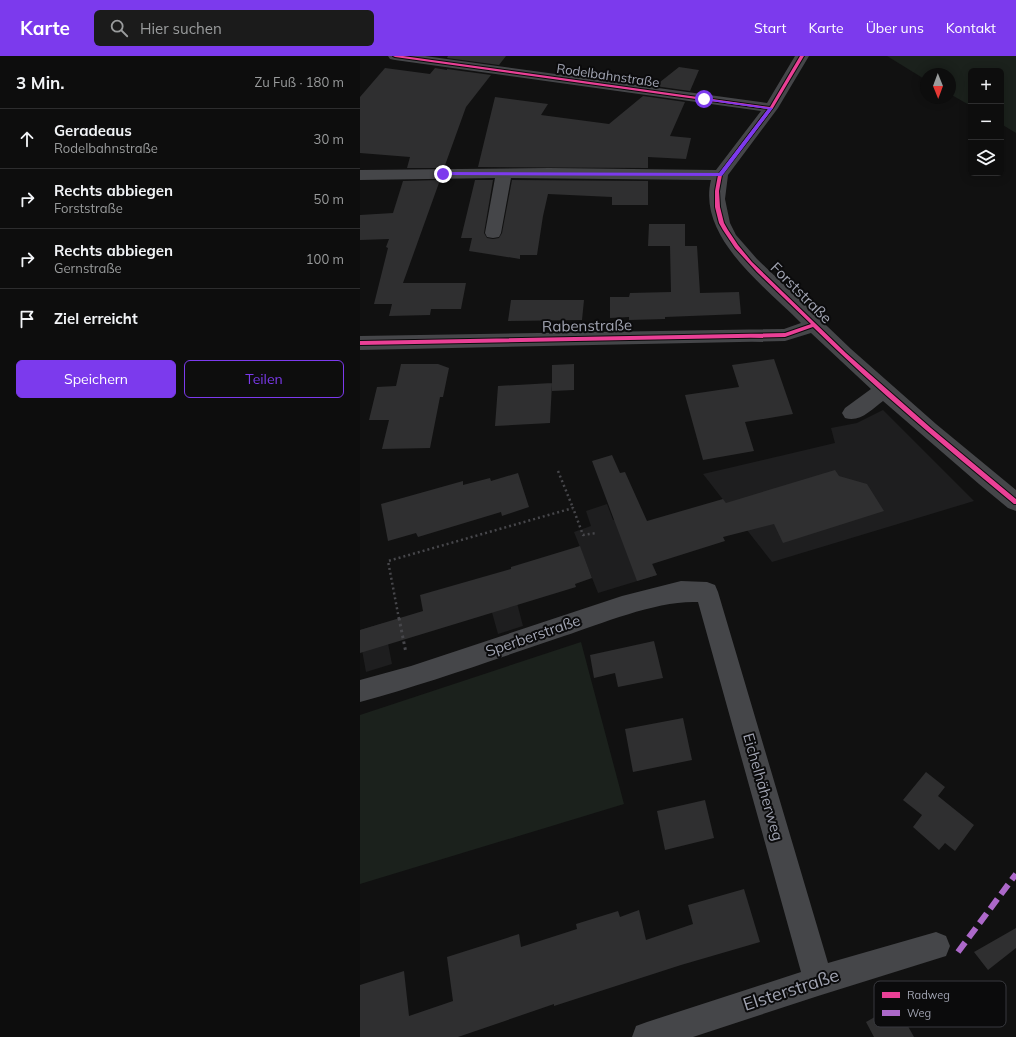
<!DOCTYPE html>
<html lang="de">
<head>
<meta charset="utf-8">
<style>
	body { margin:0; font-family:Mulish,sans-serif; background:#1b1b1b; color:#f1f3f6 }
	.controls { position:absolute; right:12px; top:12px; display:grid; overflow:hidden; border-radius:6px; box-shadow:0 2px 10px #0003 }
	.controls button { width:36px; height:36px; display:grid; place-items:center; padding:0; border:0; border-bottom:1px solid #2d2d2e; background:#0d0d0d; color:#f1f3f6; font:20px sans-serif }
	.compass { position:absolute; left:560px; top:12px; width:36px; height:36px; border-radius:50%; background:#0d0d0d; box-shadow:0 2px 10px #0003; rotate:179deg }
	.stop { position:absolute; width:12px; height:12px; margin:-9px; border:3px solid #7c3aed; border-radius:50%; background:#fff }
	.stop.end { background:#7c3aed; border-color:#fff; box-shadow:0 1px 4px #0008 }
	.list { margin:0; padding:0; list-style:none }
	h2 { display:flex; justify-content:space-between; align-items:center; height:52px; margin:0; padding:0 16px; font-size:17px }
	h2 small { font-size:13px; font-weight:400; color:#9a9c9d }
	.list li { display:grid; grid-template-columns:26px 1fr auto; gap:12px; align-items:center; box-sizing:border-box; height:60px; padding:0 16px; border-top:1px solid #2d2d2e }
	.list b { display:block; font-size:15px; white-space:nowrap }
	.list p { margin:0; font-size:13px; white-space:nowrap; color:#9a9c9d }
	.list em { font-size:13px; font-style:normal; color:#9a9c9d }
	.actions { display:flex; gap:8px; padding:12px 16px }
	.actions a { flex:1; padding:9px 0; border:1px solid #7c3aed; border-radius:6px; text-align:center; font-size:14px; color:#7c3aed }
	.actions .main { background:#7c3aed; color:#fff }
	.icon { flex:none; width:22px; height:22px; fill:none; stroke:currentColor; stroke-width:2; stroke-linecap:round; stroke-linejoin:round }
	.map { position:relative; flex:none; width:656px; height:981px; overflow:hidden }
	header { display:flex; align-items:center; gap:24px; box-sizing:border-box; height:56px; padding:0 20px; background:#7c3aed; color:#fff }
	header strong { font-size:19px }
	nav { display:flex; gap:22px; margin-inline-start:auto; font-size:14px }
	.search { width:280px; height:36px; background:#1b1b1b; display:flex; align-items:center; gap:10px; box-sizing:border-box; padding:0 14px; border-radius:6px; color:#9a9c9d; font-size:15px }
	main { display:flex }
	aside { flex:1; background:#0d0d0d }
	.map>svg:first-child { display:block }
</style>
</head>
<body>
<header>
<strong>Karte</strong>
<div class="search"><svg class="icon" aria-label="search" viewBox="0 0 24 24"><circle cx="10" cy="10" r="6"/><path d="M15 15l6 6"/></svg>Hier suchen</div>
<nav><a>Start</a><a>Karte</a><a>Über uns</a><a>Kontakt</a></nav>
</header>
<main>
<aside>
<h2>3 Min.<small>Zu Fuß · 180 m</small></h2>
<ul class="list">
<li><svg class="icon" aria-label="ahead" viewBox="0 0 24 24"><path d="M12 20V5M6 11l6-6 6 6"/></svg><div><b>Geradeaus</b><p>Rodelbahnstraße</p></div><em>30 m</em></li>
<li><svg class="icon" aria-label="right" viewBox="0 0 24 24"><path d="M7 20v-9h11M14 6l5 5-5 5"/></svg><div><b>Rechts abbiegen</b><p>Forststraße</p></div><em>50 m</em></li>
<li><svg class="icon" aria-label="right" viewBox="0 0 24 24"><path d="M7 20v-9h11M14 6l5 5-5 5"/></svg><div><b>Rechts abbiegen</b><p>Gernstraße</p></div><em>100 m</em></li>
<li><svg class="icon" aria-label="arrive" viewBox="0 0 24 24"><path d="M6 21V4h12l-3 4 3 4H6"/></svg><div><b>Ziel erreicht</b></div></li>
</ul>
<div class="actions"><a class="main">Speichern</a><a>Teilen</a></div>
</aside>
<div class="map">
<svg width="656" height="981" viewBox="0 0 656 981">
	<rect width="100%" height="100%" fill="#111"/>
	<path fill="#1e1e1f" d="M523,354l91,91 -202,61 -69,-88 132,-31 -4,-15 26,-5z
		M247,448l6,16 19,-6 25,61 -59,18 -24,-61 17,-6 -5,-15z
		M126,535l31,12 6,23 -25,8z
		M24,567l8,41 -26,8 -6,-33v-9z"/>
	<path fill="#1b211c" d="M527,0h129v77l-15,-9v-53h-30v35l-21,-12v-20h-24v6z
		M221,586l43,162 -264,80v-169z"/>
	<path fill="#2f2f30" d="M88,0h58l-7,9 -52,-7z
		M319,11l20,3 -9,21 -35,-5z
		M25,12l45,6 5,-6 12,2v-1l44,6 -25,32 -22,61h-37l3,-11 -50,-4v-56z
		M283,40l42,6 -15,34 21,2 -5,21 -38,-2v11l-170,-1 17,-70 53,7 -7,11 68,9z
		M80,124l-37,103h63l-5,26h-30l-1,6 -41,1 3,-12h-18l14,-56 -2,-1 3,-8 -29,1v-25l33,-2 10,-32z
		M115,124h18l-9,53 3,5 6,1 6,-1 3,-5 10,-53 136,1v24h-36v-8l-64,-3 -5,22 -6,39h-17v4l-51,-8 3,-13h-11z
		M289,168h36v22h12l3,47 39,-1 2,22 -76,3v2l-36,1v-3l-19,1v-21h19l1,-4 41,-1 -1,-46h-22z
		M151,244h73l-2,20 -74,1z
		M414,303l19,55 -48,8 9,29 -51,9 -18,-65 54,-8 -7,-22z
		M41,308h37l11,4 -6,29h-3l-10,51 -48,1 7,-29h-20l8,-33 19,-1z
		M214,308v26l-22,1v-26z
		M192,327l-2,40 -55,3 3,-40z
		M252,399l8,18 5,-1 22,49 76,-22 3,4 109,-33 4,6 28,8 17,27 -101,32 -9,-19 -51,13 2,4 -73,23 5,11 -20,6 -45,-120z
		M158,417l11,34 -27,9 -1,-4 -83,25 -2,-4 -28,8 -7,-37 82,-23v4l27,-7 1,3z
		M220,490l12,32 -17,6 1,3 -216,66v-23l63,-19 -3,-16 91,-26v-2z
		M294,585l9,37 -45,9 -3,-14 -21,5 -4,-23z
		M323,662l9,42 -59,12 -8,-43z
		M566,716l19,15 -7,9 36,29 -19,26 -10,-8 -6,7 -26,-23 9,-12 -19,-15z
		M345,744l9,38 -49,12 -8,-39z
		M384,833l16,53 -79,23 -127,41v-2l-96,33h-98v-52l44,-14 5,45 44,-15 -6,-44 72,-23 2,13 56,-18 -1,-5 42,-13 2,6 19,-7 7,30 47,-16 -5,-19z
		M656,872v20l-28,22 -14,-18z
		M536,949l18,32h-40l-8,-15z"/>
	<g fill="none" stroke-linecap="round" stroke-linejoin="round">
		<path stroke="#47474b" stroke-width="2.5" stroke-dasharray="2 3" stroke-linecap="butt" d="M198,415l15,37
			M39,563l-11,-58 185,-53 10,27 14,-2"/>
		<path stroke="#47474b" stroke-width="3" stroke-dasharray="2.5 3.5" stroke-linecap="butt" d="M39,562l7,35"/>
		<path fill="#454649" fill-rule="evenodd" d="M28,0h37l342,47 28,-47h14l-31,52 -50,67 -3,24 5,24 6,12 21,24 94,90 85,75 80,66v21l-8,-3 -29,-24 -96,-83c-11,8 -23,22 -38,17l-3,-5 3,-5 26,-19 -60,-56 -26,8 -425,9v-14l424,-7 17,-6c-36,-37 -104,-85 -90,-143l-200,-2 -10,55 -2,4 -6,1 -6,-1 -2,-4 10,-55 -135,2v-10l189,-2 167,2 45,-59 -366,-51 -5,-1z
			M321,525l26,1 8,3 3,7 110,371 108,-31 10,4 4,10 -4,10 -128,40 -125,41h-61l4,-11 11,-4 154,-50 -103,-370c-40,-2 -95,21 -134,34 -68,23 -135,47 -204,66v-22l51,-14 211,-70z"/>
		<path stroke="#ac68c9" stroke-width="6" stroke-dasharray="12 6" stroke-linecap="butt" d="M598,896l58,-78"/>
		<g stroke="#0b0b0c" stroke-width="2">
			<path id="cycleway" d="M33,0h10l367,51 30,-51h4l-31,52 -51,67 -3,16 1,16 4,16 4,7 10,15 14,17 94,91 85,75 85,71v5h-2c-69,-57 -137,-114 -201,-177l-28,10 -425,8v-4l425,-8 26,-9 -54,-52 -22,-24 -12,-18 -4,-7 -4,-16v-16l3,-16 50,-66 -373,-52z"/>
		</g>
		<use href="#cycleway" fill="#ea4096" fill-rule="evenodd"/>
	</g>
	<path fill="#7c3aed" d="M342,42l71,10 -51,68 -279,-1 -2,-1 2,-2 276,1 49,-64 -64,-9z"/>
	<g text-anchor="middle" stroke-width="4" stroke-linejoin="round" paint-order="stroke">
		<g font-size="13" fill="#a1a4b2" stroke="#0b0b0c">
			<text transform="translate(248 19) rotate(8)" y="5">Rodelbahnstraße</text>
		</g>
		<g font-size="15" fill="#a1a4b2" stroke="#0b0b0c">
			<text transform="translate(441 237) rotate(45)" y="5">Forststraße</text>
			<text transform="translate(227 270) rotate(-1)" y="5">Rabenstraße</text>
			<text transform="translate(173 580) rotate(-19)" y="5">Sperberstraße</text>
			<text transform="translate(403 731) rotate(74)" y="5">Eichelhäherweg</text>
		</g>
		<g font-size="18" fill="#a1a4b2" stroke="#0b0b0c">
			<text transform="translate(431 934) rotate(-18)" y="6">Elsterstraße</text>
		</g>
	</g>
	<rect x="514" y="925" width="132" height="46" rx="6" fill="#0b0b0c" stroke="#38393e" stroke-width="1"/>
	<rect x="522" y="936" width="18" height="6" fill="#ea4096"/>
	<rect x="522" y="954" width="18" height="6" fill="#ac68c9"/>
	<g font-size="11" fill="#a1a4b2">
		<text x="547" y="943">Radweg</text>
		<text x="547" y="961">Weg</text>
	</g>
</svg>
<div class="controls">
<button>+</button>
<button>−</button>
<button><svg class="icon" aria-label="layers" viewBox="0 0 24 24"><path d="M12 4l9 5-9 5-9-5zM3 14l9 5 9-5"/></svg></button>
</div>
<svg class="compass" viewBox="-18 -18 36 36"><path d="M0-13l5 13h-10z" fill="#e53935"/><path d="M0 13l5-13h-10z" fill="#9a9c9d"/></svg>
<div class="stop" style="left:344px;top:43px"></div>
<div class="stop end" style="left:83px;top:118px"></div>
</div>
</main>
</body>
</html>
